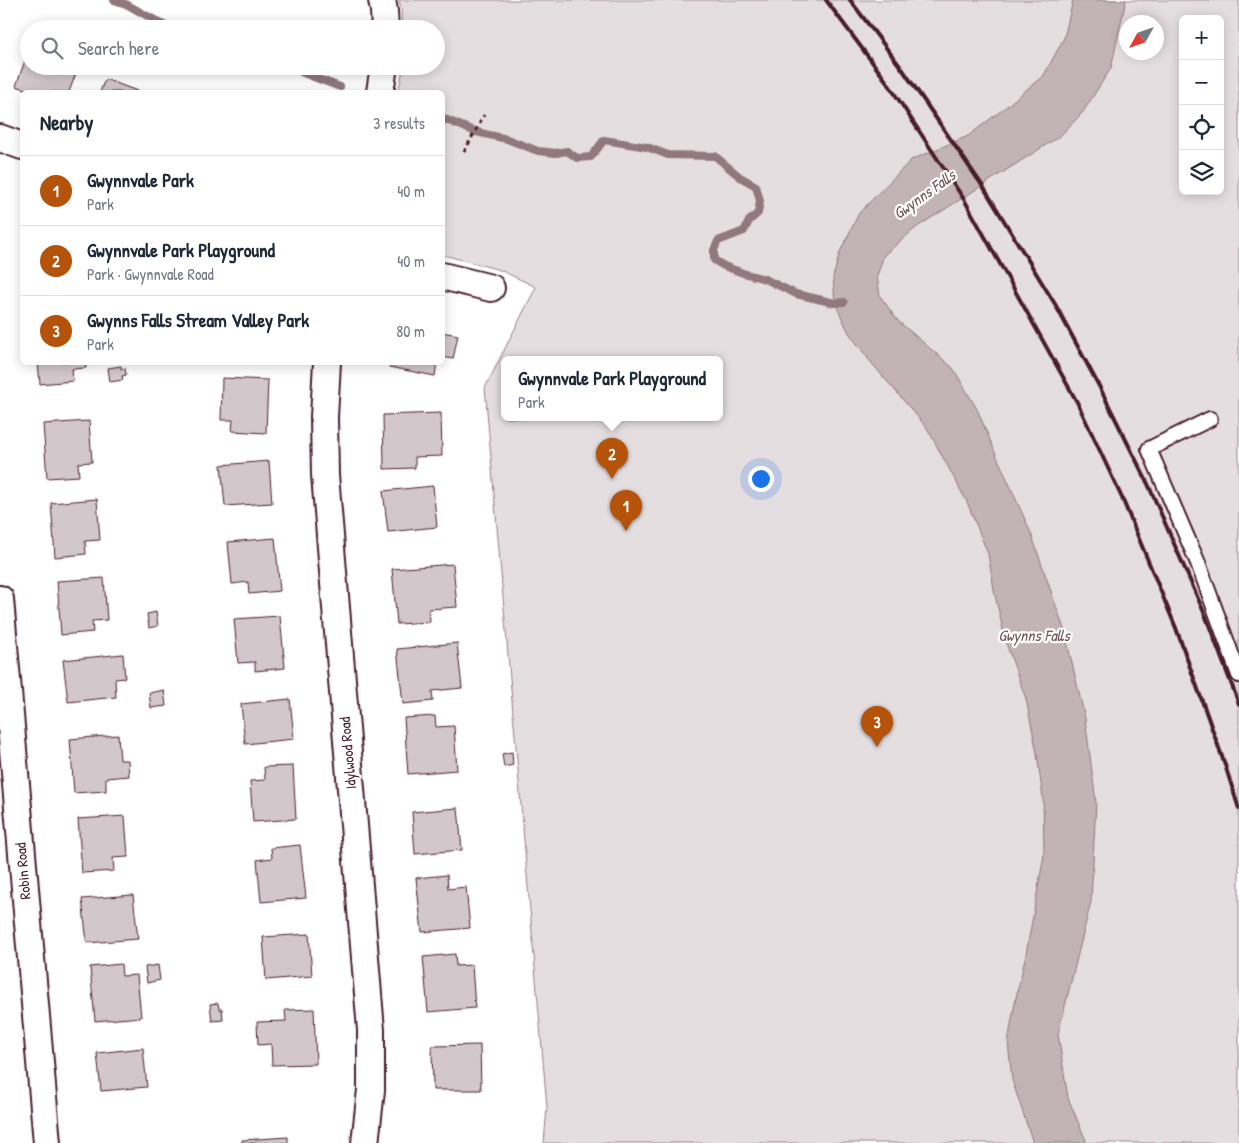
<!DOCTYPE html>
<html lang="en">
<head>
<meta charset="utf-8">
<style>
	body { margin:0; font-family:"Patrick Hand",sans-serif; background:#f2f2f3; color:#1f2937 }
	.controls { position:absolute; right:15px; top:15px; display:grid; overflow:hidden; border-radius:8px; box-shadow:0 2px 12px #0003 }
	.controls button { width:45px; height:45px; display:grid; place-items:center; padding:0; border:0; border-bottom:1px solid #e0e1e3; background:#fff; color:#1f2937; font:25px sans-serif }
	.compass { position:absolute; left:1119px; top:15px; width:45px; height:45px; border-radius:50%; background:#fff; box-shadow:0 2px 12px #0003; rotate:230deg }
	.you { position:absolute; left:760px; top:478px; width:18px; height:18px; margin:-12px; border:4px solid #fff; border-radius:50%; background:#1a73e8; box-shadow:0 0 0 8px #1a73e833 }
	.badge { display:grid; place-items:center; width:32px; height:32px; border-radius:50%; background:#b45309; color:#fff; font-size:16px; font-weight:700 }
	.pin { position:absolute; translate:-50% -41px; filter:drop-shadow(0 1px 2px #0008) }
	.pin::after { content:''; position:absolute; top:26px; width:18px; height:15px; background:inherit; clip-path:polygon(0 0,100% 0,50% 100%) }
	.popup { position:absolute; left:501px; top:356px; width:222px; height:65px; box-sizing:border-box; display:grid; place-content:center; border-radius:8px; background:#fff; filter:drop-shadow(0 1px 4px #0005); font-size:16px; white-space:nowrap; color:#747a83 }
	.popup b { font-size:19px; color:#1f2937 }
	.popup::after { content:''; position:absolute; left:50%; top:100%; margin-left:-10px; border:10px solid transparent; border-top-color:#fff }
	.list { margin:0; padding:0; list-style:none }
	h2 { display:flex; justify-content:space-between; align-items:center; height:65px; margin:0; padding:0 20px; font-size:21px }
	h2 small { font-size:16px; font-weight:400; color:#747a83 }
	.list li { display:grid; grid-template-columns:32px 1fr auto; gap:15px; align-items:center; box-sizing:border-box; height:70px; padding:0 20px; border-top:1px solid #e0e1e3 }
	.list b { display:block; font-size:19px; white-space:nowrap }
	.list p { margin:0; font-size:16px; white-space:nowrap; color:#747a83 }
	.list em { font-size:16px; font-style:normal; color:#747a83 }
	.icon { flex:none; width:28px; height:28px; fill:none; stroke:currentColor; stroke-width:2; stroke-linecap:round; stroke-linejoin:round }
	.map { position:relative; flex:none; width:1239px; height:1143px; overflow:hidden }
	.search { position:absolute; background:#fff; box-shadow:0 2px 12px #0003; left:20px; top:20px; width:425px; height:55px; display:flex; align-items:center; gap:12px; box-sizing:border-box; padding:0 18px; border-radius:28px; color:#747a83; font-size:19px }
	.panel { position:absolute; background:#fff; box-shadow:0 2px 12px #0003; left:20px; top:90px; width:425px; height:275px; border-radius:8px }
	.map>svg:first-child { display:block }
</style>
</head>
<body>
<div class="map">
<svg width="1239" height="1143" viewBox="0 0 1239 1143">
	<rect width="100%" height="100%" fill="#fff"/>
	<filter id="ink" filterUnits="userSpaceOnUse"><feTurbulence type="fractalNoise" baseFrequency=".02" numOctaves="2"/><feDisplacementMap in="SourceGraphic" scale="10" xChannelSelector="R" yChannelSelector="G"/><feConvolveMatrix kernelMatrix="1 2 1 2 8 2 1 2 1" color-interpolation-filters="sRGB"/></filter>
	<g filter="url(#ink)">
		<path fill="#e5dee0" stroke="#987e86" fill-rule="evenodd" d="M399,0h840v1143h-695l3,-36 -62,-719 51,-101 -36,-17 -37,-10 -20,-5 -1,-163h-44l6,-26h32v-37h-34l-1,-20zM1183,19h37v172h-37zM1126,22h30v30h-30zM504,360h216v58h-216z"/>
		<path fill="#c1b3b6" stroke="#91787e" d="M1073,0h53l-15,68 -28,44 -23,24 -143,91 -33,28 -7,21 3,20 18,25 55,47 24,41 18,43 36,81 33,96 21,89 11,84 -5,100 -33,132 10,64 19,45h-54l-21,-63 -4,-38 7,-40 11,-48 18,-99 -1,-56 -6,-46 -11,-54 -20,-56 -11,-48 -7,-41 -21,-52 -40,-74 -58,-68 -20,-27 -14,-30 -2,-26 7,-25 19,-39 52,-53 57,-24 34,-26 42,-35 20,-37z"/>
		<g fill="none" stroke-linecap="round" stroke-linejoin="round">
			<path stroke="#91787e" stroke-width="8" d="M114,0l12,4 45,25
				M292,66l11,7 37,14
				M442,118l34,14 31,7 31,12 18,2 11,-2 10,7 14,-1 13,-17 43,7 21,8 47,1 25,21 16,9 4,15 -2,12 -9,8 -5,10 -26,10 -4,9v10l10,6 19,7 22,6 31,15 39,9 9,-1"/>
		</g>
		<path fill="#d2c7cb" stroke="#4a1f2b" d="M27,55h2v11h30l17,7 -7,19h-35l-18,-6z
			M105,79l35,13h-40z
			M442,332l16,3 -5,24 -11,-2z
			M38,362h47l1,6 -14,1 1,12 -33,3z
			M390,362h47l-2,14 -46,-9z
			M121,366v3l4,-1 1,7 -4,1 1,4 -13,2 -2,-14z
			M222,378l46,2 -2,53 -34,-2 1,-11h-12z
			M441,413l1,43 -27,1v11l-31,1 -1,-54z
			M89,421l3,41 -14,1 1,13 -32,2 -4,-54z
			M269,461l3,42 -47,3 -4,-41z
			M433,486l4,41 -49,5 -5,-41z
			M97,499l3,41 -15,1 1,13 -31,3 -4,-54z
			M275,538l5,53 -31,3 -1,-12 -16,2 -4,-42z
			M453,564l4,43 -28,2 1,13 -33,2 -5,-55z
			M104,578l3,42 -15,1 1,11 -32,3 -4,-54z
			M156,612l2,14 -9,2 -2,-14z
			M280,616l5,52 -30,3v-9l-17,1 -4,-44z
			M457,643l5,45 -30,3 1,10 -30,3 -6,-55z
			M123,654l2,24 -10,1 1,18 -48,5 -5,-42z
			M164,690l2,16 -15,2 -2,-15z
			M290,699l4,40 -49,5 -4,-40z
			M435,716l1,11 18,-1 3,44 -49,4 -4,-56z
			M118,735l2,25h8l1,16 -23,2v13l-32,2 -4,-54z
			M512,752l1,13 -9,2 -2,-13z
			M293,766l3,53 -43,3 -3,-41 15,-1 -1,-13z
			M458,808l4,42 -47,4 -3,-42z
			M125,816l3,41 -15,1 1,13 -32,2 -4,-54z
			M300,845l6,53 -45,4 -4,-42 15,-2 -1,-10z
			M447,875l1,14 18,-2 4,41 -48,4 -6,-54z
			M133,895l5,44 -51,4 -5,-44z
			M309,934l3,42 -46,4 -3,-43z
			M455,954l1,12 16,-1 3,43 -47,4 -5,-55z
			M121,964l1,12 15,-1 4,42 -46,4 -5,-54z
			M158,965l2,15 -13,3 -2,-16z
			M218,1003l1,6h3l1,11 -11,1 -2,-17z
			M314,1009l2,55 -44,1 -1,-21 -13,1 -1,-23 29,-1 -1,-11z
			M480,1045l1,45h-48l-1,-44z
			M143,1048l4,39 -46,4 -4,-38z
			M288,1137v6h-46v-3z"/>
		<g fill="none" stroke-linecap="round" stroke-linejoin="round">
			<g stroke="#4a1f2b" stroke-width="18">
				<path id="service" d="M1210,419l-61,30 49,114 41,112"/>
			</g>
			<g stroke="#4a1f2b" stroke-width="30">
				<path id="minor" d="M382,0l2,11 1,18
					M380,92l4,-26
					M0,138l22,8
					M442,276l49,12
					M327,362l-3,55 1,58 46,555v60l-6,53
					M0,599l47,544"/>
			</g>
			<path stroke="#4a1f2b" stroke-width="3" stroke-dasharray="4 4" stroke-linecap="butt" d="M464,152l20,-37"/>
			<use href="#service" stroke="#fff" stroke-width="14"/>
			<use href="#minor" stroke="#fff" stroke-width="26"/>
			<path stroke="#4a1f2b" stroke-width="4" d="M826,0l61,82 78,119 112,201 45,96 54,130 49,137 14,44
				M850,0l53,70 81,118 71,116 45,84 48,96 58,133 33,87"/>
		</g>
	</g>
	<g text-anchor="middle" stroke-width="4.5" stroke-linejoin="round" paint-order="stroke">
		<g font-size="15" fill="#4a1f2b" stroke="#fff">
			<text transform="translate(348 753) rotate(-95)" y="5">Idylwood Road</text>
			<text transform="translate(23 871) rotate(-95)" y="5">Robin Road</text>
		</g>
		<g font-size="16" font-style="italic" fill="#74535c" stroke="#fff">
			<text transform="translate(924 194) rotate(-36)" y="6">Gwynns Falls</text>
			<text x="1034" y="641">Gwynns Falls</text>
		</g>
	</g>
</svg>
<div class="controls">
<button>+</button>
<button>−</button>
<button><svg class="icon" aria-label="locate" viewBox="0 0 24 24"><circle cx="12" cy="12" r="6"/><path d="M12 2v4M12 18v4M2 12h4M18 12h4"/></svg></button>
<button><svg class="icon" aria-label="layers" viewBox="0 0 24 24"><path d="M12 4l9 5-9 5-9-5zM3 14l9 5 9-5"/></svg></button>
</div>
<svg class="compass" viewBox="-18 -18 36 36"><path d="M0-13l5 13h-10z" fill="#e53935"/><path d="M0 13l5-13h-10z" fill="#747a83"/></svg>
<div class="you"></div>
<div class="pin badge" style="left:626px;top:531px">1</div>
<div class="pin badge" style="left:612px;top:479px">2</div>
<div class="popup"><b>Gwynnvale Park Playground</b>Park</div>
<div class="pin badge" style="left:877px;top:747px">3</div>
<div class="search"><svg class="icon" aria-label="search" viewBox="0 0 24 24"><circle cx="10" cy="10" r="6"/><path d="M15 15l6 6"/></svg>Search here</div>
<section class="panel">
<h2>Nearby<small>3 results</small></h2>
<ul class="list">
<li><span class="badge">1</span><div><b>Gwynnvale Park</b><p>Park</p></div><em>40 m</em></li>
<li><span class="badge">2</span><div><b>Gwynnvale Park Playground</b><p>Park · Gwynnvale Road</p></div><em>40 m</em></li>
<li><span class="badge">3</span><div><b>Gwynns Falls Stream Valley Park</b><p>Park</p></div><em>80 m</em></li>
</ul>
</section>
</div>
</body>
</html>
